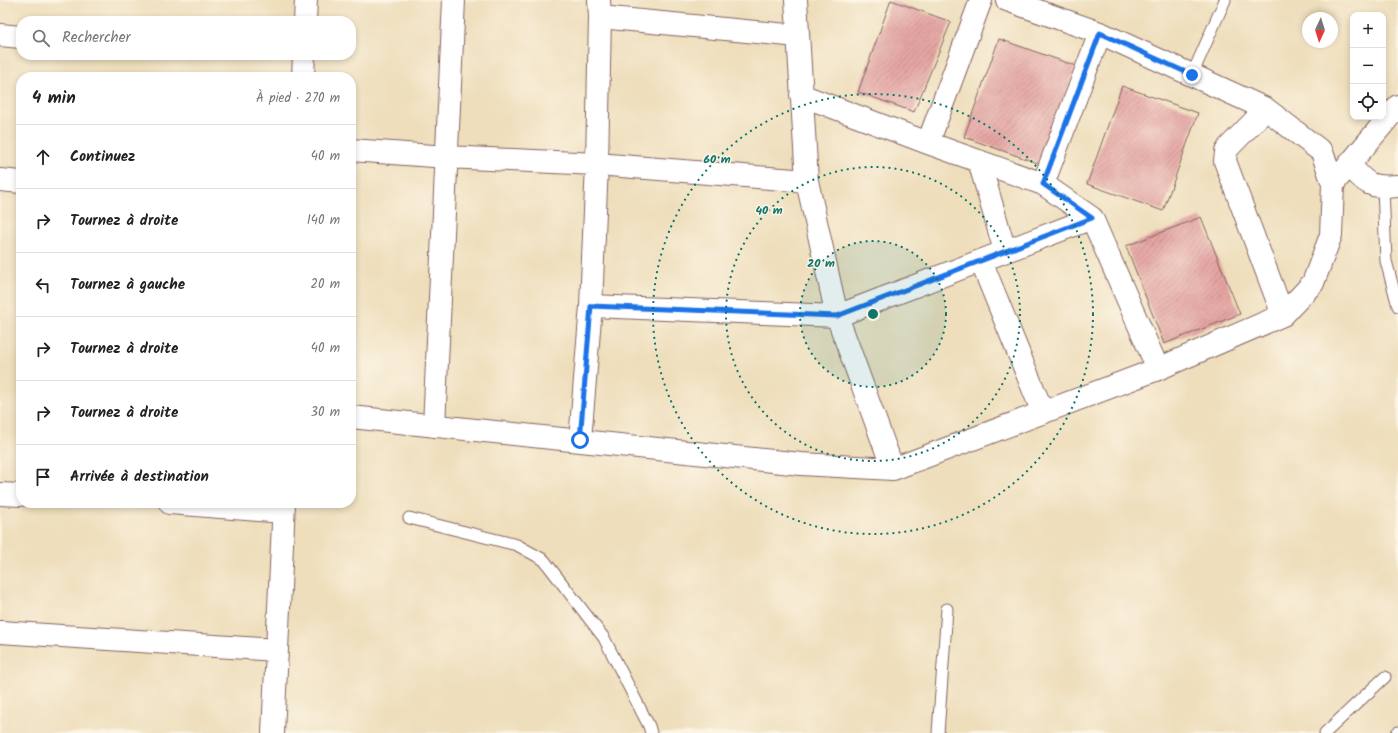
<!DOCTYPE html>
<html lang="fr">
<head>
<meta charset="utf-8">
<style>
	body { margin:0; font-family:Kalam,sans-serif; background:#f2f2f2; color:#222 }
	.controls { position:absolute; right:12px; top:12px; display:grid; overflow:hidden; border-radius:8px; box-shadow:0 2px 6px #0003 }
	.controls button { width:36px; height:36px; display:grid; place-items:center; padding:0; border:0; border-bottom:1px solid #e0e0e0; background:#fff; color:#222; font:20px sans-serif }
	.compass { position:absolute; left:1302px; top:12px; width:36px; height:36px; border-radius:50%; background:#fff; box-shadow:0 2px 6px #0003; rotate:184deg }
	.stop { position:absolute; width:12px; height:12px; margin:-9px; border:3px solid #1a73e8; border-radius:50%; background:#fff }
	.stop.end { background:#1a73e8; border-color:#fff; box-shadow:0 1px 4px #0008 }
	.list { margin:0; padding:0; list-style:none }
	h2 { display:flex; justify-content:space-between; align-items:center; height:52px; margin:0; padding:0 16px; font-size:17px }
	h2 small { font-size:13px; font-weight:400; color:#767676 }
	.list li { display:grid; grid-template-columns:26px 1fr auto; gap:12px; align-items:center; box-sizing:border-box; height:64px; padding:0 16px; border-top:1px solid #e0e0e0 }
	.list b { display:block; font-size:15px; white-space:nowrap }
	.list em { font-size:13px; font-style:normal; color:#767676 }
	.icon { flex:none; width:22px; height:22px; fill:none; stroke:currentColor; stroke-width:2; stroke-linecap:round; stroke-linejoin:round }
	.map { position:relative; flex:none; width:1398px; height:733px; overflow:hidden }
	.search { position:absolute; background:#fff; box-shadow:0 2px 6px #0003; left:16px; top:16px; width:340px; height:44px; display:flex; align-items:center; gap:10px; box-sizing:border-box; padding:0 14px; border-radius:16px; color:#767676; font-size:15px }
	.panel { position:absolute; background:#fff; box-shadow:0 2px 6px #0003; left:16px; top:72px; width:340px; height:436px; border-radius:16px }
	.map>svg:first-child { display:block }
</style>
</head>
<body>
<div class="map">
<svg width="1398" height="733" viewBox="0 0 1398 733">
	<defs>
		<pattern id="building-hatch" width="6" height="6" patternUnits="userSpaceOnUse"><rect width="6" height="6" fill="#e5a5a3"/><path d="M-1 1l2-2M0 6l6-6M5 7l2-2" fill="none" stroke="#bc8685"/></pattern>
	</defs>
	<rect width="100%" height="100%" fill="#fcf5e5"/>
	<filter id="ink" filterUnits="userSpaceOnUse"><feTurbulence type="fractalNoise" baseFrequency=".025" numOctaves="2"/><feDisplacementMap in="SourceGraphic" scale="8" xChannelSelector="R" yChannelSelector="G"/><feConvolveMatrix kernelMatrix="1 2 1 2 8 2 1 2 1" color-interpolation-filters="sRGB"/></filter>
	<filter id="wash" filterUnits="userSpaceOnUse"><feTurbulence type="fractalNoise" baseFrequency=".012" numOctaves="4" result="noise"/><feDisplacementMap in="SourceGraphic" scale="16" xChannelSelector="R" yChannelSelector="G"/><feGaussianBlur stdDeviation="0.9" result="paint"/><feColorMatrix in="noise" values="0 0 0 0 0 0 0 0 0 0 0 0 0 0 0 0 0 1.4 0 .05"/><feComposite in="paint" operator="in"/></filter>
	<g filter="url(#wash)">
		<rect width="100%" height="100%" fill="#eedebc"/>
		<g id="blocks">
			<path fill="url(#building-hatch)" d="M891,0l60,22 -37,90 -56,-20z
				M999,39l77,27 -36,98 -76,-27z
				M1122,86l76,27 -35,98 -76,-27z
				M1201,217l39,97 -76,30 -38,-98z"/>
		</g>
	</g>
	<g filter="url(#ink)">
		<use href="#blocks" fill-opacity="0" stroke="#83625e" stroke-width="1"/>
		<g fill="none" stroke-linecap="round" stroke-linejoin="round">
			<g stroke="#83625e" stroke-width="13">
				<path id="service" d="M1192,75l33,-75
					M1383,187l3,74 12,45
					M409,518l108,27 27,15 60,78 45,88 2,7
					M938,733l9,-124
					M1325,733l60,-56
					M1397,733l1,-1"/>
			</g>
			<g stroke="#83625e" stroke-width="24">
				<path id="minor" d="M796,0l11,181 30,135 56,153
					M600,17l198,19
					M305,21l1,-21
					M0,35l21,2
					M303,77l1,-22
					M801,95l127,48 115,41 49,34 66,151
					M1266,109l-37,38 -3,5 -1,9 58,154
					M928,143l53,-143
					M351,150l96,7 150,7 210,17
					M979,161l26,90
					M1349,164c18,21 21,24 49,22
					M0,180l21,2
					M1043,184l57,-151
					M1333,184l65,-78
					M981,261l62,152
					M591,306l246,10 255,-98
					M351,417l450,47 92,5 265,-100 125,-54 30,-32 18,-48 2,-51 -11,-32 -56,-43 -166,-76 -93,-33
					M434,426l20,-426
					M580,440l11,-134 6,-142 3,-147 -1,-17
					M0,494l21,1
					M170,503l113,9
					M0,632l277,18
					M273,733l11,-230"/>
			</g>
			<use href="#service" stroke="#fff" stroke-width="11"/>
			<use href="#minor" stroke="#fff" stroke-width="22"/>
		</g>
	</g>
	<g fill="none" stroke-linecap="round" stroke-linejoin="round" filter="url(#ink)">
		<path stroke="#1a73e8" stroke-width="5" d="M580,440l11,-134 246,10 255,-98 -49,-34 57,-151 92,42"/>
	</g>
	<circle cx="873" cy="314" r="73" fill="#0f766e" fill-opacity=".12"/>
	<g fill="none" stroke="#0f766e" stroke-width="2" stroke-dasharray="2 4">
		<circle cx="873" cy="314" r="73"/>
		<circle cx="873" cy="314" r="147"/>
		<circle cx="873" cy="314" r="220"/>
	</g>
	<circle cx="873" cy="314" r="6" fill="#0f766e" stroke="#fcf5e5" stroke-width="2"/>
	<g font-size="12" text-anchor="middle" font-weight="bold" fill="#0f766e" stroke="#fcf5e5" stroke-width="3" stroke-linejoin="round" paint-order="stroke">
		<text x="717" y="163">60 m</text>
		<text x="769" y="214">40 m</text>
		<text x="821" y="267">20 m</text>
	</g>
</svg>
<div class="controls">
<button>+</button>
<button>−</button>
<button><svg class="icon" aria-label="locate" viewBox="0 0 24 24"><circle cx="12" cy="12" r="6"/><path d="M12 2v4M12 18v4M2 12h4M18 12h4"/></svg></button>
</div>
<svg class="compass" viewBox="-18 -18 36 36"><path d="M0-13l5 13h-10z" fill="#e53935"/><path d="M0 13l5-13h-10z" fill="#767676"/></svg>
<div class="stop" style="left:580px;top:440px"></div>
<div class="stop end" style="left:1192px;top:75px"></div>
<div class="search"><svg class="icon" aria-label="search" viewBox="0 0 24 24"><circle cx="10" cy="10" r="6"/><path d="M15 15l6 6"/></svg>Rechercher</div>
<section class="panel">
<h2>4 min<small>À pied · 270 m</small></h2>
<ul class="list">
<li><svg class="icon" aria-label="ahead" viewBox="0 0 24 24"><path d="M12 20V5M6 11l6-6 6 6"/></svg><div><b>Continuez</b></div><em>40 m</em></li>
<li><svg class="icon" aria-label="right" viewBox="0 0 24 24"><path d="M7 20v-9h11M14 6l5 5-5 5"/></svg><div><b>Tournez à droite</b></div><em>140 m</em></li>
<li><svg class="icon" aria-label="left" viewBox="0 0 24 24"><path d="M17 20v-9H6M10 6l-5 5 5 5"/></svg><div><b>Tournez à gauche</b></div><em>20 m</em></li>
<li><svg class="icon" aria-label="right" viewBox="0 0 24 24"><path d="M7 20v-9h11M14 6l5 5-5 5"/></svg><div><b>Tournez à droite</b></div><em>40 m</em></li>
<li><svg class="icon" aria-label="right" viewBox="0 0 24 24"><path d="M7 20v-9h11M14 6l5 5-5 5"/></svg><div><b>Tournez à droite</b></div><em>30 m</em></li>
<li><svg class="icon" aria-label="arrive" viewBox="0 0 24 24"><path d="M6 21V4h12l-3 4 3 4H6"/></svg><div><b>Arrivée à destination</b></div></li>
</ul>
</section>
</div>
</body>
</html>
